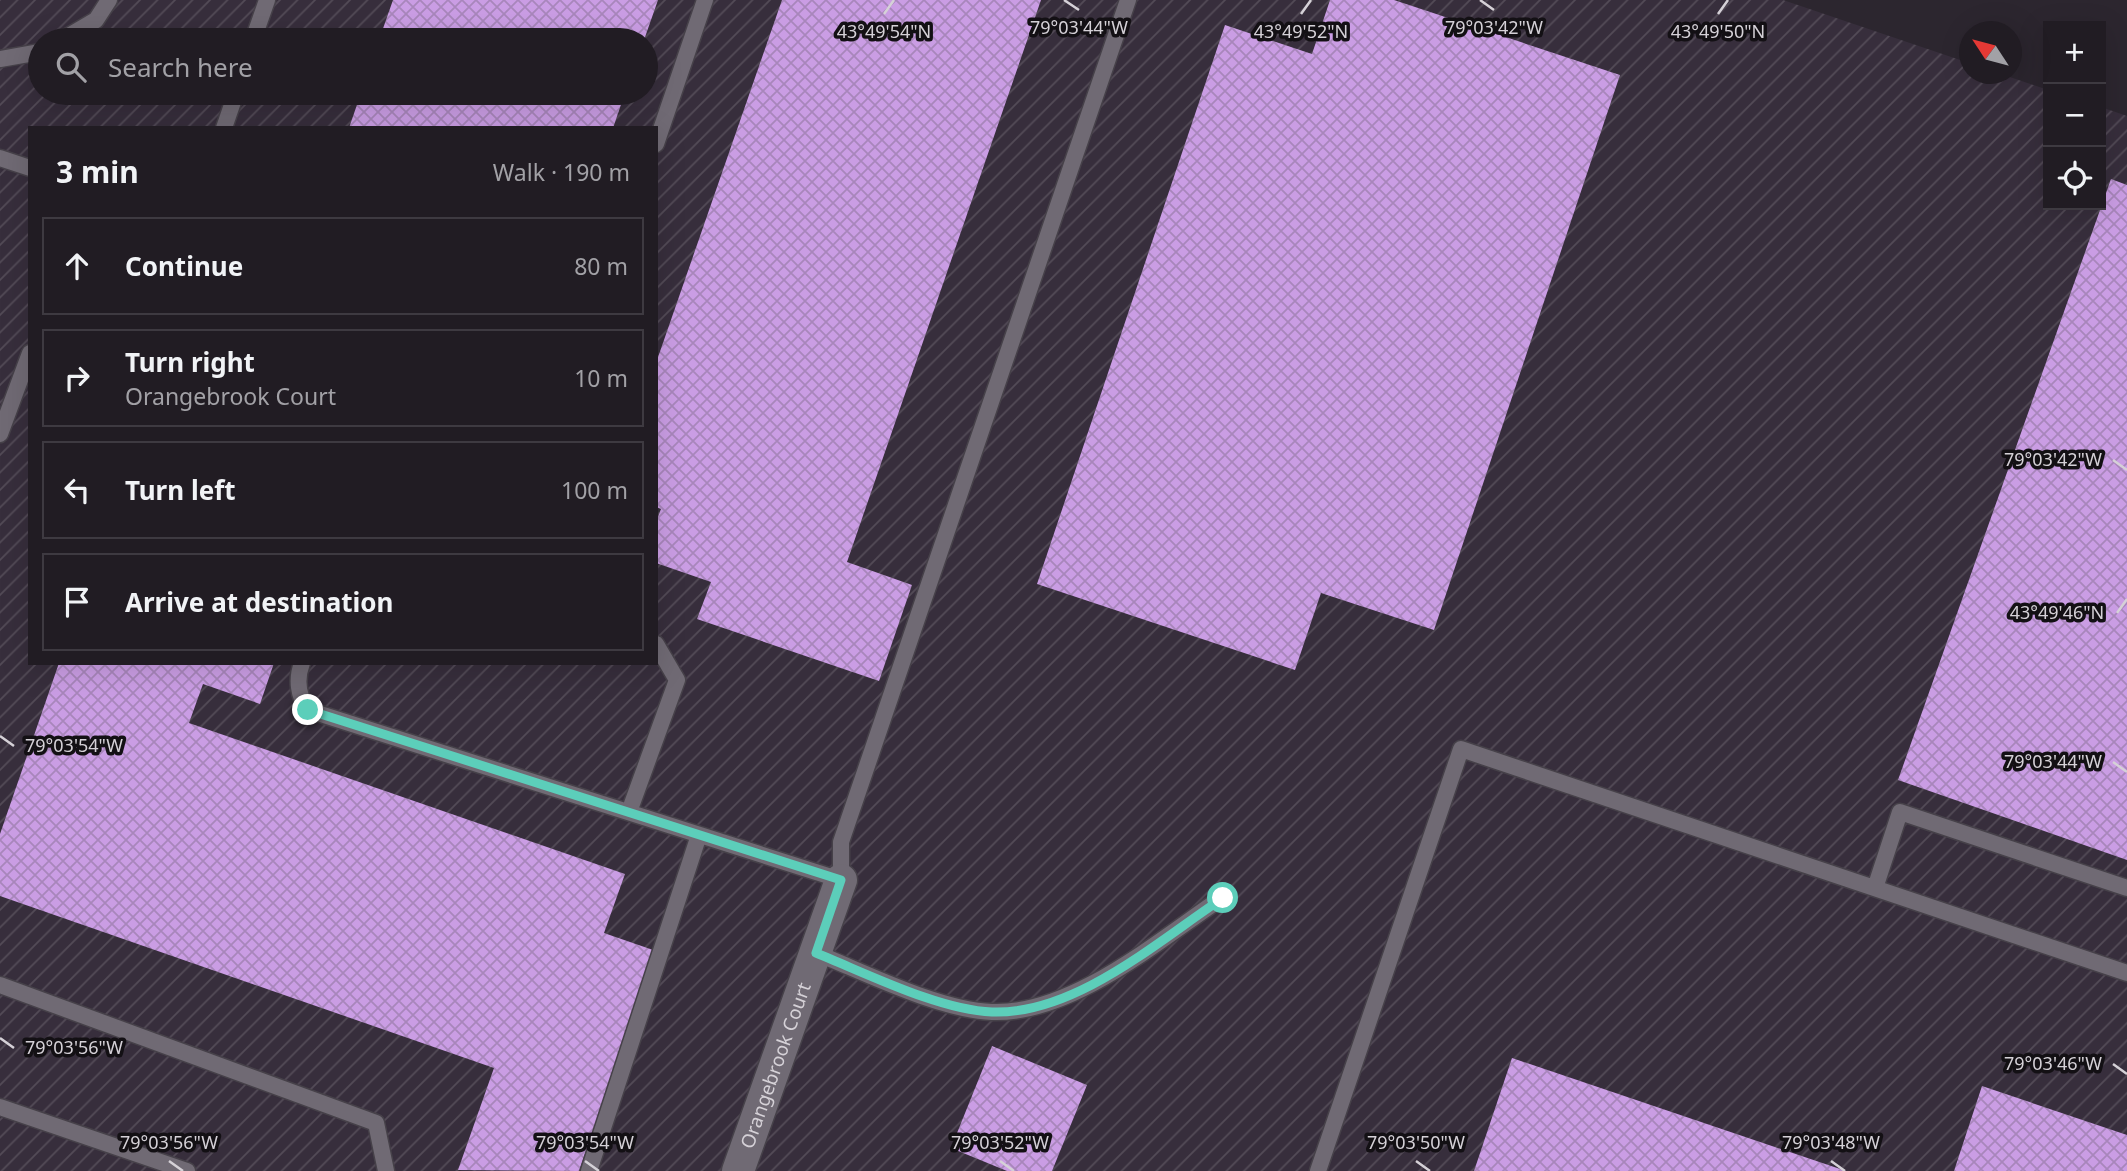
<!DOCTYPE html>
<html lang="en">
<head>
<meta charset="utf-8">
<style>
	body { margin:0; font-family:"Noto Sans",sans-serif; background:#29252b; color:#f1f3f6 }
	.controls { position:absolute; right:21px; top:21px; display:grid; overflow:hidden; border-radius:0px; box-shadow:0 7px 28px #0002 }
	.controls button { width:63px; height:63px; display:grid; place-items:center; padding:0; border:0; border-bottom:2px solid #3e3a41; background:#211c23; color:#f1f3f6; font:35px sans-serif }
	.compass { position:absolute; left:1959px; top:21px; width:63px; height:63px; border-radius:50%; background:#211c23; box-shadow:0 7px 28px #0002; rotate:306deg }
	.stop { position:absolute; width:21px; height:21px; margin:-16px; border:5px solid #5cceba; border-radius:50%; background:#fff }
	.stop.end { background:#5cceba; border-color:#fff; box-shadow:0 2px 7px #0008 }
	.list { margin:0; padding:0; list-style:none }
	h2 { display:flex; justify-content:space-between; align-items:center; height:91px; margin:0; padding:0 28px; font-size:30px }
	h2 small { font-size:23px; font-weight:400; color:#a2a1a6 }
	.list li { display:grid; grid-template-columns:46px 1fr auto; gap:21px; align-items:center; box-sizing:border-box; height:98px; margin:0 14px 14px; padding:0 14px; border:2px solid #3e3a41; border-radius:0px }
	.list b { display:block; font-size:26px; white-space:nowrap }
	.list p { margin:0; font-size:23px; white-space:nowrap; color:#a2a1a6 }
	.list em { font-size:23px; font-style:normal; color:#a2a1a6 }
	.icon { flex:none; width:38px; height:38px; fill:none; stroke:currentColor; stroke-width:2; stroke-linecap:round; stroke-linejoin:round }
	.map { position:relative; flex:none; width:2127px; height:1171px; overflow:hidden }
	.search { position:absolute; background:#211c23; box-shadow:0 7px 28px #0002; left:28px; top:28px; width:630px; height:77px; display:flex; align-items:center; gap:18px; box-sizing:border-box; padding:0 24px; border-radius:38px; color:#a2a1a6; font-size:26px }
	.panel { position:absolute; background:#211c23; box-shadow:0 7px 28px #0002; left:28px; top:126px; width:630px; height:539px; border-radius:0px }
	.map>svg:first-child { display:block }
</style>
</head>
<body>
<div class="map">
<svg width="2127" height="1171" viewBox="0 0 2127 1171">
	<defs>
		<pattern id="industrial-furrows" width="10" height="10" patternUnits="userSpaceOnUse" patternTransform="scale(1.75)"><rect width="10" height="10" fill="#372e3c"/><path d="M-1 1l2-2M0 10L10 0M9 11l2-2" fill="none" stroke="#534b57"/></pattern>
		<pattern id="building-cross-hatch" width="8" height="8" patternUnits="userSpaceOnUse" patternTransform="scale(1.75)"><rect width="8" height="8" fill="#ca9de4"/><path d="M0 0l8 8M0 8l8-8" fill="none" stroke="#a886bb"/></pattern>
	</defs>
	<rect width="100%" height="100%" fill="#2c262f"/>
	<path fill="url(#industrial-furrows)" fill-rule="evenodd" d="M0,0h1783l186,63v11h32l47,16v115h53v-98l26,9v1055h-2127zM40,40h606v53h-606zM30,128h626v535h-626z"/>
	<path fill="url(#building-cross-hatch)" d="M393,0h265l-14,40h-265z
		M782,0h259l-194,562 65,23 -33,96 -182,-62 14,-37 -55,-19v-41l5,-13 -5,-2v-144z
		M1330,0h64l226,75 -186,555 -113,-37 -26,77 -258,-86 188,-559 87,29z
		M361,93h264l-12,35h-264z
		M2111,179l16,6v675l-229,-80z
		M59,663h215l-14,41 -57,-20 -14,39 436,151 -21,59 52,18 -77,220 -121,-1 36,-102 -494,-172v-62z
		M992,1046l95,39 -35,86h-45l-56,-23z
		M1512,1058l334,113h-372z
		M1982,1086l145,49v36h-173z"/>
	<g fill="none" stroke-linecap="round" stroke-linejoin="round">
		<g stroke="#464149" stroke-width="19">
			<path id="lane" d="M62,40l34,-20 13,-20
				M253,40l14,-40
				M0,59l40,-7
				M224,128l12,-35
				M656,144l49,-144
				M0,158l30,10
				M0,434l30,-81
				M302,663c-6,16 -4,33 6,47l533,170v-38l287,-842
				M629,812l48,-132 -21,-36
				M1875,888l25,-76 227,76
				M816,953c50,20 123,57 176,59 80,3 167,-72 231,-115
				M0,985l376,138 10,48
				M0,1107l187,64
				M589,1171l110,-336
				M1318,1171l143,-422 666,224"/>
		</g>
		<g stroke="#464149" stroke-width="35">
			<g id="street">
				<path id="s1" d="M738,1171l103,-291"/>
			</g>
		</g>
		<use href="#lane" stroke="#706a74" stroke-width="16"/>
		<use href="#street" stroke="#706a74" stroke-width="32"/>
	</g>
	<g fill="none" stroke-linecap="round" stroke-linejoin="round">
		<path stroke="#5cceba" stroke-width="9" d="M308,710l533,170 -25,73c50,20 123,57 176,59 83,3 166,-71 231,-114"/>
	</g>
	<path fill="none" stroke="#d5d1d7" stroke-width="2.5" d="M1064,0l15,10M1480,0l14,10M884,14l10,-14M1301,14l10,-14M1718,14l10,-14M2113,460l14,10M2117,613l10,-14M0,736l14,10M2113,762l14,10M0,1038l14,10M2113,1064l14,10M169,1161l14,10M585,1161l14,10M1000,1161l14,10M1416,1161l14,10M1831,1161l14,10"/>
	<g text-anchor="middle" stroke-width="7" stroke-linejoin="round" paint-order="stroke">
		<g font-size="19" fill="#d5d1d7" stroke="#131014">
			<text dy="7" stroke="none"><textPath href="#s1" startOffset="112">Orangebrook Court</textPath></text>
		</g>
	</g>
	<g font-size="18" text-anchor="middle" fill="#d5d1d7" stroke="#131014" stroke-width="7" stroke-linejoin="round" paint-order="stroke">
		<text x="1079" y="34">79°03'44"W</text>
		<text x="1494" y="34">79°03'42"W</text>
		<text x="884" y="38">43°49'54"N</text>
		<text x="1301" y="38">43°49'52"N</text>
		<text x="1718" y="38">43°49'50"N</text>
		<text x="2053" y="466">79°03'42"W</text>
		<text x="2057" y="619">43°49'46"N</text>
		<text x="74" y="752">79°03'54"W</text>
		<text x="2053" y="768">79°03'44"W</text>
		<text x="74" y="1054">79°03'56"W</text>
		<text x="2053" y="1070">79°03'46"W</text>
		<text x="169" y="1149">79°03'56"W</text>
		<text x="585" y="1149">79°03'54"W</text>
		<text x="1000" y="1149">79°03'52"W</text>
		<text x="1416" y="1149">79°03'50"W</text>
		<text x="1831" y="1149">79°03'48"W</text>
	</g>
</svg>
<div class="controls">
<button>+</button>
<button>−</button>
<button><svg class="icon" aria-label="locate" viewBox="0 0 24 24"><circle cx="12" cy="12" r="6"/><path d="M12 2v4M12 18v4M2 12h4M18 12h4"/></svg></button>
</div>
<svg class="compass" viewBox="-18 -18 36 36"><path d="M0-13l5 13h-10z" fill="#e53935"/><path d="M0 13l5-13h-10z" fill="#a2a1a6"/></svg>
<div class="stop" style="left:1223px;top:898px"></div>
<div class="stop end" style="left:308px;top:710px"></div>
<div class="search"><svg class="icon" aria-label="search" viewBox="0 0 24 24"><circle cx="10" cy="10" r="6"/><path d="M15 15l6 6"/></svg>Search here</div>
<section class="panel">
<h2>3 min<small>Walk · 190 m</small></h2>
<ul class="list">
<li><svg class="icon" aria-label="ahead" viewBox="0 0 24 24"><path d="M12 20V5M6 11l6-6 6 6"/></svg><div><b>Continue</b></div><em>80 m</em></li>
<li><svg class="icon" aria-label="right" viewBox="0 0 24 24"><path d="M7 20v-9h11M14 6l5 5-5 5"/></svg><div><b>Turn right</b><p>Orangebrook Court</p></div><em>10 m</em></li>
<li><svg class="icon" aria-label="left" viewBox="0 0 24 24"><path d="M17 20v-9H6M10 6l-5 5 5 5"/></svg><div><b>Turn left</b></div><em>100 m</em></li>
<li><svg class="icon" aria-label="arrive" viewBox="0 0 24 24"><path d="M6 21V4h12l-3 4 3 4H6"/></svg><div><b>Arrive at destination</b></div></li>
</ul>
</section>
</div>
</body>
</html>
